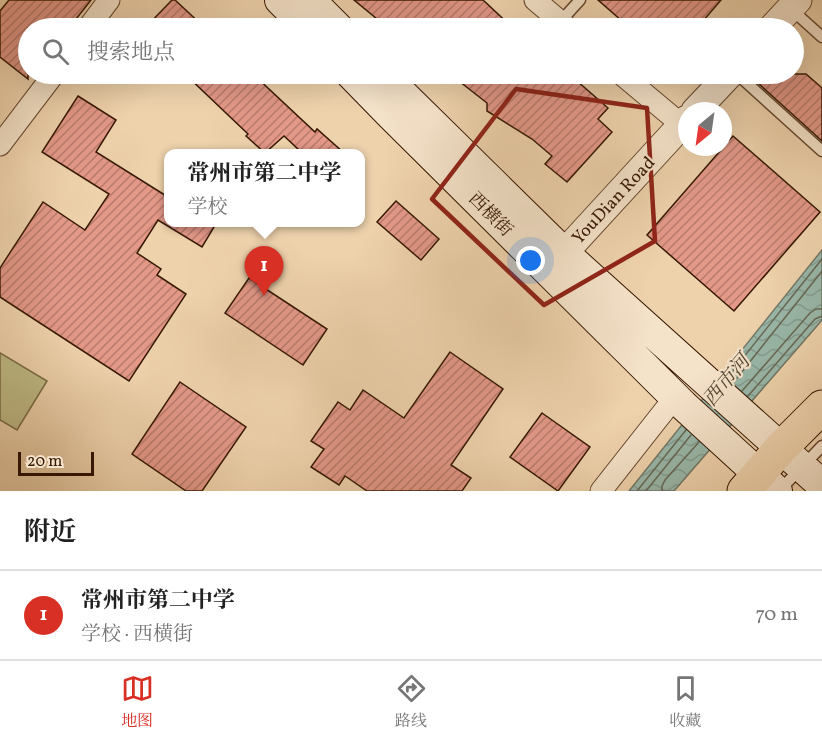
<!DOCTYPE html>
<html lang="zh">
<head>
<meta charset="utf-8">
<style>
	body { margin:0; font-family:Vollkorn,"Noto Serif SC",serif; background:#f6f6f6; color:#222 }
	.compass { position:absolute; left:678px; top:102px; width:54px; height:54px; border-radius:50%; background:#fff; box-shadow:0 6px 24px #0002; rotate:209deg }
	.scale { position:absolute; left:18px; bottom:15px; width:76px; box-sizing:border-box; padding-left:6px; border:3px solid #371803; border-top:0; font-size:16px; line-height:21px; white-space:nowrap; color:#371803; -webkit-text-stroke:4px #f4e2c9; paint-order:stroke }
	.you { position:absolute; left:531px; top:261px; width:21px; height:21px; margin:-15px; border:4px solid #fff; border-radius:50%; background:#1a73e8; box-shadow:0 0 0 9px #1a73e833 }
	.badge { display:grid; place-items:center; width:39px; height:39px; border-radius:50%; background:#d93025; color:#fff; font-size:20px; font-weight:700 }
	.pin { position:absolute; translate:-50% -50px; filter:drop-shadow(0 2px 3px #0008) }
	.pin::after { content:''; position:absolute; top:32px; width:21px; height:18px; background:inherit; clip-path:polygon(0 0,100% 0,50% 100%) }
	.popup { position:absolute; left:164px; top:149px; width:201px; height:78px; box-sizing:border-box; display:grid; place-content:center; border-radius:12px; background:#fff; filter:drop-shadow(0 2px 4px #0005); font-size:20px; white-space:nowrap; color:#767676 }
	.popup b { font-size:22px; color:#222 }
	.popup::after { content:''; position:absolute; left:50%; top:100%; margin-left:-12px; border:12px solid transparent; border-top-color:#fff }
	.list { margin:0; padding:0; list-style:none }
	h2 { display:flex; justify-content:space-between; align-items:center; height:78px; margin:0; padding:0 24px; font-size:26px }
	h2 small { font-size:20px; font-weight:400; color:#767676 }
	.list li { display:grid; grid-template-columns:39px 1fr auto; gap:18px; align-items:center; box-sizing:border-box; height:90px; padding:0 24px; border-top:2px solid #e0e0e0 }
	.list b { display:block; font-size:22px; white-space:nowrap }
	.list p { margin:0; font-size:20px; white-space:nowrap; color:#767676 }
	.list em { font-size:20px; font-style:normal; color:#767676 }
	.icon { flex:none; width:33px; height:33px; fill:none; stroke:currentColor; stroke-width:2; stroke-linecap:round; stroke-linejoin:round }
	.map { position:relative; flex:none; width:822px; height:491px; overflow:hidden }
	.search { position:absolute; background:#fff; box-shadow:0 6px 24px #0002; left:18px; right:18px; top:18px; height:66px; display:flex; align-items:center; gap:15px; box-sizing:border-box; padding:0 21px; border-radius:33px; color:#767676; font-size:22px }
	.sheet { height:168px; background:#fff }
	nav { display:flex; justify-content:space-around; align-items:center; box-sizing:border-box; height:84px; border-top:2px solid #e0e0e0; background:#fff; font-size:16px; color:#767676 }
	nav a { display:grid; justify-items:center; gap:3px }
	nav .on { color:#d93025 }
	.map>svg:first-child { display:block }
</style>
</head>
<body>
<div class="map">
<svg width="822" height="491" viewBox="0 0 822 491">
	<defs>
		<pattern id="water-waves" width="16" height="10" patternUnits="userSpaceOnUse" patternTransform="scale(1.5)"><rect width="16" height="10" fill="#99b8aa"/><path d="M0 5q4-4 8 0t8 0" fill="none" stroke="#849d91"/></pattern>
		<pattern id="building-hatch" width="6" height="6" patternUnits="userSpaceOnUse" patternTransform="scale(1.5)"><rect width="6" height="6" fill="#e39888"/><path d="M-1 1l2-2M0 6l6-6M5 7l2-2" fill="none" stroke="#b97b6d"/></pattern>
	</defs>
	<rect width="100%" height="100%" fill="#eed2ac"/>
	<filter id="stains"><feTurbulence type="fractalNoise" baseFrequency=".00333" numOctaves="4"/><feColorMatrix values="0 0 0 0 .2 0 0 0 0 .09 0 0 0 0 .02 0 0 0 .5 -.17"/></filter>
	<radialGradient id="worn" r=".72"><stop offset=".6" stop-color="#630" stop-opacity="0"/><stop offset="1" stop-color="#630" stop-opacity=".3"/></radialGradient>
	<path fill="#beba86" stroke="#7a6944" stroke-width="1.5" d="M0,353l47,28 -30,49 -17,-10z"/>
	<path fill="url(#water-waves)" stroke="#727867" stroke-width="1.5" d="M822,250v70l-148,171h-45z"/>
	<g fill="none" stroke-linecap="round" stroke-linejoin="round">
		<path stroke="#686856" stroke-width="1.5" d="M727,378l95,-119
			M733,383l89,-112
			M742,391l68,-78 6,-4h6
			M748,396l67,-77 7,-3
			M637,491l49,-61
			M646,491l45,-56
			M662,491v-5l3,-6 34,-38"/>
	</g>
	<path fill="url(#building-hatch)" stroke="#371803" stroke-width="1.5" d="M9,0h82l-22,28h-41v51l-28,-22v-46z
		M172,0h3l30,28h-60z
		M354,0h129l30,28h-125z
		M598,0h123l-24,28h-67z
		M185,74h68l62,58 2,-3 27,24h-49l4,-3 -15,-14 -19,17 -19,-17 2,-2z
		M450,74h119l39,34 -10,11 14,13 -45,50 -22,-18 7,-8 -20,-17 -45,-28v-8z
		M769,74h37l16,14v53l-63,-57z
		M78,96l38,24 -20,32 72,45v25h49l-15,25 -44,-27 -21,33 24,16 -4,6 29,19 -57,87 -129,-84v-29l43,-66 42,28 24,-36 -67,-42z
		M733,136l87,76 -86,99 -87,-76z
		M396,201l43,38 -18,21 -44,-38z
		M249,278l78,51 -24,36 -78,-52z
		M450,352l53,37 -52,76 20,13 -9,13h-95l-22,-15 -6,9 -28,-18 13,-18 -13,-8 27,-39 12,8 13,-20 41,28z
		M180,382l66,45 -44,64h-16l-54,-37z
		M542,413l48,34 -32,44 -48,-34z"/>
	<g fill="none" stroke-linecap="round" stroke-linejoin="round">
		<g stroke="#65462d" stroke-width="13">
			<path id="service" d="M791,9l31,28
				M560,22l20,-22
				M737,74l85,77
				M403,90l6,-16
				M779,491l43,-45"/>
		</g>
		<g stroke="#65462d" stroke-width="23">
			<path id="minor" d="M535,0l33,28
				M88,28l21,-28
				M621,74l61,51
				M0,145l54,-71
				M601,491l74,-94"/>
		</g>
		<g stroke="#65462d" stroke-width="29">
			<path id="tertiary" d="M772,28l26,-28
				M695,111l35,-37
				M564,253l123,-134"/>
		</g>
		<g stroke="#371803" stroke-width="32">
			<path id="secondary" d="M280,0l28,28
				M310,0l28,28
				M351,74l39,40 293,291 94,86
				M382,74l182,179 258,232"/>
		</g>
		<g stroke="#371803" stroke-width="35">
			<path id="primary" d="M744,491l37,-43 41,-41"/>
		</g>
		<use href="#service" stroke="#f4e2c9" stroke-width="10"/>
		<use href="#minor" stroke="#f4e2c9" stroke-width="21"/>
		<use href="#tertiary" stroke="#f4e2c9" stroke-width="27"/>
		<use href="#secondary" stroke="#f4e2c9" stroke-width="30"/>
		<use href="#primary" stroke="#eed2ac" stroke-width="33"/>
	</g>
	<path fill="none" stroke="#8f2418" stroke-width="4.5" stroke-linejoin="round" d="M516,89l131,19 8,133 -111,64 -112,-106z"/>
	<g text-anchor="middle" stroke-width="4.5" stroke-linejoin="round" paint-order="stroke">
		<g font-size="18" fill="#371803" stroke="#f4e2c9">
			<text transform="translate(613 200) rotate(-47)" y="6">YouDian Road</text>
			<text transform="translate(491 214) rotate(45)" y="6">西横街</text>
		</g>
		<g font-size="20" font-style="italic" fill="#544835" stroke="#f4e2c9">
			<text transform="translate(726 380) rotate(-50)" y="7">西市河</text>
		</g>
	</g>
	<rect width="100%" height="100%" filter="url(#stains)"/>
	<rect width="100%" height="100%" fill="url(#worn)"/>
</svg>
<svg class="compass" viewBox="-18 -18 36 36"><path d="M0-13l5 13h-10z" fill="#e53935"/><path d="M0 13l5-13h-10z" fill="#767676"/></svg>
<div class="scale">20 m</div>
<div class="you"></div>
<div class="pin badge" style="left:264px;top:296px">1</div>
<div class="popup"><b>常州市第二中学</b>学校</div>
<div class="search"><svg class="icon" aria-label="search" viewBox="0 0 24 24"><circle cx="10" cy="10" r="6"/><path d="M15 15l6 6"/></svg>搜索地点</div>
</div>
<section class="sheet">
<h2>附近<small></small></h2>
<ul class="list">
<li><span class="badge">1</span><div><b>常州市第二中学</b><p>学校 · 西横街</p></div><em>70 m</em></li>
</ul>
</section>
<nav>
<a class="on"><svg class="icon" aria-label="map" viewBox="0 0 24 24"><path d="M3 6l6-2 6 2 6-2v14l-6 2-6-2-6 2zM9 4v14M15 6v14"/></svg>地图</a>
<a><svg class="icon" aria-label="directions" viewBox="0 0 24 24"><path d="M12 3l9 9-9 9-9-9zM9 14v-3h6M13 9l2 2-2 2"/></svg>路线</a>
<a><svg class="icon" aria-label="saved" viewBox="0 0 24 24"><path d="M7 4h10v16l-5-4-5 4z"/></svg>收藏</a>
</nav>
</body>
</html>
